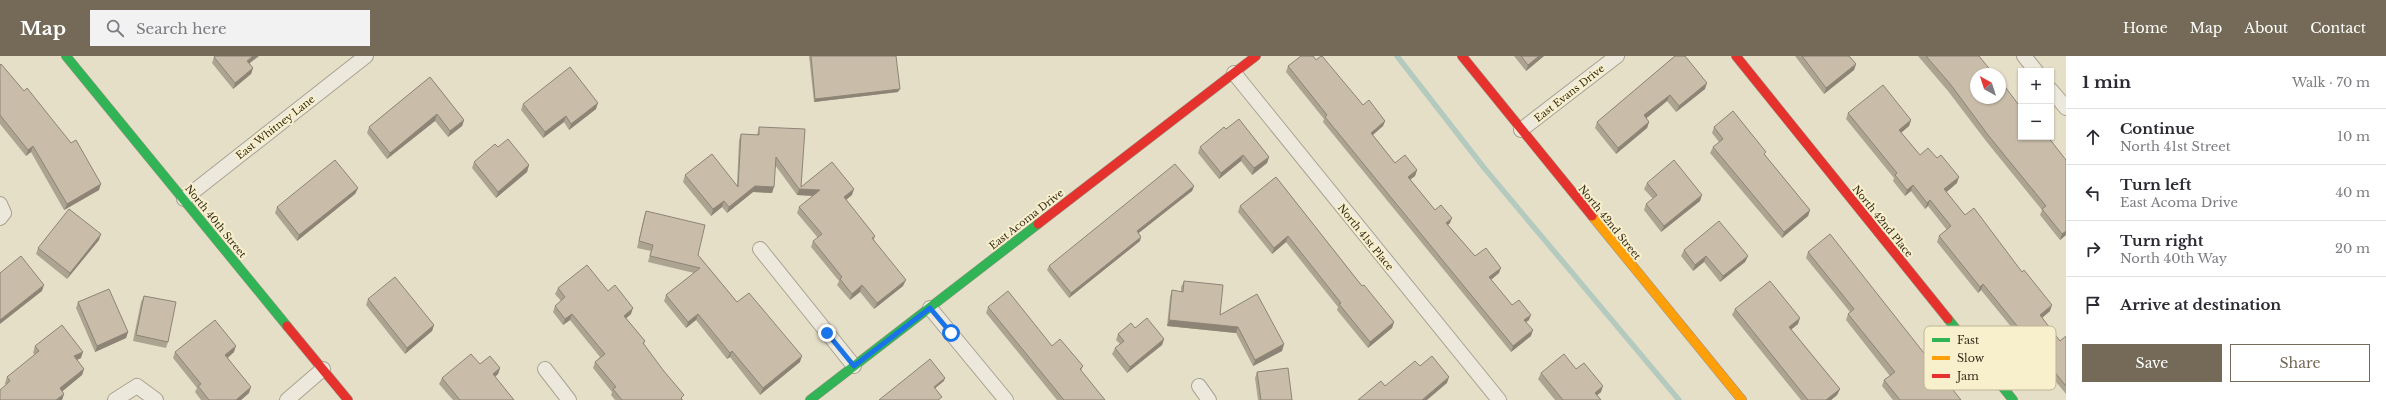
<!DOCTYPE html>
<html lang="en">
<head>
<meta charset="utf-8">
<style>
	body { margin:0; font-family:"Libre Baskerville",serif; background:#f2f2f3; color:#2b2b33 }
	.controls { position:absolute; right:12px; top:12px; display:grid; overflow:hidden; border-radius:0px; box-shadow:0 1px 3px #0004 }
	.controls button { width:36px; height:36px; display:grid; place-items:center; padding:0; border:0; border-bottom:1px solid #e1e1e2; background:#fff; color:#2b2b33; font:20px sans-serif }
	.compass { position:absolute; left:1970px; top:12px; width:36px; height:36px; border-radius:50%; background:#fff; box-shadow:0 1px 3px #0004; rotate:321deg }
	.stop { position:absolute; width:12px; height:12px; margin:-9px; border:3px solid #1a73e8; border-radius:50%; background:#fff }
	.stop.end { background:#1a73e8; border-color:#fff; box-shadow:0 1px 4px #0008 }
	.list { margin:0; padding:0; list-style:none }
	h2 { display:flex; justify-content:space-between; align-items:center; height:52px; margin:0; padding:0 16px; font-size:17px }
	h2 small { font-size:13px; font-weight:400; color:#7c7c81 }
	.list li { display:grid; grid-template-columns:26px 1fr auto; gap:12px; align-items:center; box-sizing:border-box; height:56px; padding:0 16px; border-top:1px solid #e1e1e2 }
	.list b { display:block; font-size:15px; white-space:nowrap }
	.list p { margin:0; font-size:13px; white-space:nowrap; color:#7c7c81 }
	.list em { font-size:13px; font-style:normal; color:#7c7c81 }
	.actions { display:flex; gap:8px; padding:12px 16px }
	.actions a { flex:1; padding:9px 0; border:1px solid #746a57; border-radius:0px; text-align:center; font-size:14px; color:#746a57 }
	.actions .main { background:#746a57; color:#fff }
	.icon { flex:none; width:22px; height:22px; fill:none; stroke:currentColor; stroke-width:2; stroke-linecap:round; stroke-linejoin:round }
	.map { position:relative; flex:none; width:2066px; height:344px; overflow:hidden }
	header { display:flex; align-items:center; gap:24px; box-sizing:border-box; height:56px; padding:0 20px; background:#746a57; color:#fff }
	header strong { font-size:19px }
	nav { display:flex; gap:22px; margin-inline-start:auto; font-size:14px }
	.search { width:280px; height:36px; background:#f2f2f3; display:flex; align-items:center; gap:10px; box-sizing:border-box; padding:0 14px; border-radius:0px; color:#7c7c81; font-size:15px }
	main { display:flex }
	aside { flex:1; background:#fff }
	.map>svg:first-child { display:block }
</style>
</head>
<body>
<header>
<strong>Map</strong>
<div class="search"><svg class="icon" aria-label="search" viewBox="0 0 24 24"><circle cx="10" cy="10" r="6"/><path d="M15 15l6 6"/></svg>Search here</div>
<nav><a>Home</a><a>Map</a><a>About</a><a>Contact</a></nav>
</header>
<main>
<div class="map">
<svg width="2066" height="344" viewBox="0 0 2066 344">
	<rect width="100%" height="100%" fill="#e5dfc8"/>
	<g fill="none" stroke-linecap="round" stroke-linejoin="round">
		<path stroke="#b5cabf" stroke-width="5.5" d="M1397,0l88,113 194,231"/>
		<g stroke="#a9a292" stroke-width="16">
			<path id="street" d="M2024,0l12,15
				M1234,17l265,327
				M2051,34l15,18
				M1521,74l96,-74
				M184,143l182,-143
				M0,148l4,9 -4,5
				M760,193l94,117
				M930,252l76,92
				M545,313l24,31
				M1199,330l10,14
				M115,344l22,-14 19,14
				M287,344l36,-31"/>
		</g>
		<g stroke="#999282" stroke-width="10">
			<path id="fast" d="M66,0l221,270
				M1948,263l65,81
				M810,344l228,-176"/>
		</g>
		<g stroke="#999282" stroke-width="10">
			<path id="slow" d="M1592,160l150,184"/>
		</g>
		<g stroke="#999282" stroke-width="10">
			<path id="jam" d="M1462,0l130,160
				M1736,0l212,263
				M1038,168l218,-168
				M287,270l61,74"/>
		</g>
		<use href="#street" stroke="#ece8db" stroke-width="14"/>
		<use href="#fast" stroke="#30b455" stroke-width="9"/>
		<use href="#slow" stroke="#ff9f0a" stroke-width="9"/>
		<use href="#jam" stroke="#e5322d" stroke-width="9"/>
	</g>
	<path fill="#ada391" d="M809,0h87l2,36 -84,10z
		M1514,0h30l-18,15z
		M1675,0l30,33 -29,23 -9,-11 -21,17 3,4 -2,6 -31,26 -21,-26 2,-6z
		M1795,0h54l7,8 -2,6 -30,24z
		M1918,0h61l42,81 45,23v75l-6,5 -20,-25 2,-5 -56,-69 -38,-50z
		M214,1l35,6 4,5 -2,6 -18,15 -21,-26z
		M1316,4l47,45 22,16 -2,5 -10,9 22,28 22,7 -2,6 -5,3 25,31 15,13 -2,2 27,31 24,17 -8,7 21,25 17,15 -3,2 5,14 -20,16 -188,-230 1,-3 -38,-47 2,-6z
		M0,9l99,125 -35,20 -33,-58 -5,4 -26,-32z
		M430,21l34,43 -2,6 -14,11 -13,-16 -48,38 -20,-26 2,-6z
		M523,48l73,5 -27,21 -5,-8 -21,16 -22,-28z
		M1848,57l63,7 -2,6 -8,7 19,22 37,28 -11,9 19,23 85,96 -8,7 18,23 6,-5v58l-85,-104 -3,3 -41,-51 2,-6 8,-6 -19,-24 -3,3 -14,-18 -6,5 -12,-15 1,-3 -48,-59z
		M759,71l42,60 51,8 -6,5 29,36 -1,4 29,46 -29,23 -14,-17 -10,8 -13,-15 2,-4 -28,-34 2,-6 5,-3 -21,-25 2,-6 14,-11 -16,-1 -22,-30 -3,28 -19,-1 -26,21 -5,-6 -11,9 -28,-34 2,-7 52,10 2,-45 2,-6 16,1z
		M1714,71l51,28 45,55 -2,6 -26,22 -72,-85 3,-6 6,-5 -7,-9z
		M1226,73l43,28 -2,6 -15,12 -11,-14 -22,18 -21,-26 2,-6z
		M498,91l31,18 -2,7 -31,26 -24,-30 2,-6z
		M1276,121l86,109 32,36 -2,6 -24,20 -31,-38 1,-3 -52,-65 -14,12 -34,-42 2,-6z
		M1647,127l53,18 -39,31 -17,-22 2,-6 7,-5 -9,-10z
		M1194,130l-2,5 -54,42 2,8 -71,57 -22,-28 2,-4z
		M358,132l-3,6 -58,47 -22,-28 2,-6z
		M646,155l52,44 39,47 63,60 -40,33 -30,-38 -3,2 -31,-39 -10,8 -22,-27 2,-6 28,-22 -46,-11 3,-11 -14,-3 7,-31z
		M99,184l-32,39 -31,-25 2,-6z
		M1684,194l64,6 -3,6 -25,20 -16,-20 -11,9 -12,-15z
		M1808,196l153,148h-68l-11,-14 2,-6 6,-4 -44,-56 2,-6 2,-2 -44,-54z
		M1184,225l36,34 64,29 -2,7 -29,15 -17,-33 -69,-7 3,-29 2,-7 9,2v-5z
		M558,232l50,3 23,23 -5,4 19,23 -1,3 39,56h-68l-4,-5 1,-3 -19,-24 2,-6 5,-5 -30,-37 -7,5 -10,-13 2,-6 6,-5 -6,-7z
		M144,240l24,46 -2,6 -33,-7 8,-39z
		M368,243l66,26 -2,6 -27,23 -39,-49z
		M78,246l50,30 -2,6 -31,14 -19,-44z
		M988,251l64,39 31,20 -2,5 24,29h-48l-71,-87z
		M1735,253l63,15 -7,5 49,60 -3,6 -6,5h-30l-69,-85z
		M1135,272l29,11 -2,6 -35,28 -15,-19 3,-6 5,-4 -4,-4 2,-6z
		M35,290l46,12 -4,2 7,9 -2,6 -20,16 2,3 -2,6 -56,-15 -1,-2 2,-6 28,-22 -2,-2z
		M175,296h59l-6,6 21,35 -8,7h-40l-6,-8 2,-4 -24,-30z
		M480,308l20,4 -2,6 -3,3 19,23h-61l-14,-16 3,-6z
		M1576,313l25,23 -4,3 4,5h-46l-17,-21 3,-6z
		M1257,316l35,28h-34l-3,-22z"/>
	<path fill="#8d8476" d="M253,0h6l-14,11 2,-6z
		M1539,0h5l-18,15 2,-6z
		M1856,8l-2,6 -30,24 2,-6z
		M253,12l-2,6 -18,15 2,-6z
		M1707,27l-2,6 -29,23 3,-6z
		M900,33l-2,3 -84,10 1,-3z
		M1670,39l-3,6 -25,21 2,-7z
		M598,47l-2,6 -27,21 2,-6z
		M437,58l-2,7 -48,38 3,-6z
		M566,60l-2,6 -21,16 2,-6z
		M464,64l-2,6 -14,11 2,-6z
		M1911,64l-2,6 -12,10 2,-6z
		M1385,65l-2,5 -14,12 2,-5z
		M1649,66l-2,6 -31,26 2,-6z
		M33,90l-2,6 -5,4 2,-6z
		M1243,99l-2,6 -22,18 2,-6z
		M1269,101l-2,6 -15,12 2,-7z
		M529,109l-2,7 -31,26 2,-6z
		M1417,114l-2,6 -9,7 2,-6z
		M1959,121l-2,6 -15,13 2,-7z
		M101,128l-2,6 -35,20 3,-6z
		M1913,129l-2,6 -6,5 2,-6z
		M755,130l19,1 -2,6 -19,-1 -26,21 2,-6z
		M1194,130l-2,5 -57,45 2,-5z
		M358,132l-3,6 -58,47 2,-6z
		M799,133l21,1 -2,6 -21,-1z
		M854,133l-2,6 -10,8 2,-6z
		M1702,139l-2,6 -39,31 3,-6z
		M1930,144l-2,6 -3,3 2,-6z
		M724,145l-2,6 -11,9 2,-7z
		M1810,154l-2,6 -26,22 2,-6z
		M1452,162l-2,5 -6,5 2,-5z
		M2066,175v4l-6,5 2,-6z
		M101,178l-2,6 -32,39 3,-6z
		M1288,180l-2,6 -14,12 2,-6z
		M1141,181l-1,4 -71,57 2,-5z
		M1706,200l-2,6 -11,9 2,-6z
		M1748,200l-3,6 -25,20 3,-6z
		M1501,212l-2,5 -12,10 2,-6z
		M906,224l-3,6 -29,23 3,-6z
		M1983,228l-2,6 -3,3 2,-6z
		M44,229l-2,6 -42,33v-4z
		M862,229l-2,7 -10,8 2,-6z
		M2052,249l-2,6 -12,10 2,-6z
		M633,252l-2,6 -9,8 2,-6z
		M572,258l-2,6 -7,5 2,-6z
		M698,258l-2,6 -10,8 2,-6z
		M1531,259l-2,5 -7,5 2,-5z
		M1800,262l-2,6 -11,9 2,-6z
		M1169,264l69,7 -2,6 -69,-7z
		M1394,266l-2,6 -24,20 2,-6z
		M434,269l-2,6 -27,23 2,-6z
		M1533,274l-2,6 -20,16 2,-6z
		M128,276l-2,6 -31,14 2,-6z
		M1164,283l-2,6 -35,28 3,-6z
		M1284,288l-2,7 -29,15 2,-6z
		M236,290l-2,6 -11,9 2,-6z
		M732,295l-2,6 -3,2 3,-6z
		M83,296l-2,6 -9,4 2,-6z
		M802,300l-2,6 -40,33 3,-7z
		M500,312l-2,6 -7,6 2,-6z
		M84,313l-2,6 -24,20 2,-7z
		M1449,321l-2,6 -20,17h-5z
		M945,322l-1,3 -11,9 1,-3z
		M1603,330l-2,6 -8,7 2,-6z
		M251,331l-2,6 -8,7h-5z
		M1840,333l-3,6 -6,5h-5z
		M64,338l-2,6h-6z"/>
	<path fill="#c9bda9" stroke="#8d8476" d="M215,0h38l-6,5 6,7 -18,15 -21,-26z
		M811,0h85l4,33 -85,10z
		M1301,0h12l3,4 5,-4h1l41,49 6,-5 16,21 -14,12 24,30 10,-8 12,15 -9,7 27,33 6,-5 11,13 -6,5 29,33 11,-8 15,20 -12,9 23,28 7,-5 12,15 -7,5 9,10 -20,16 -188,-229 2,-2 -39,-49z
		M1521,0h18l-11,9z
		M1675,0h10l22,27 -28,23 -9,-11 -26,20 5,7 -31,26 -21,-26z
		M1802,0h47l7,8 -30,24z
		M1926,0h53l13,16 1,-1 3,3h-20v24h24v-18l21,28v29h27l18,23v71l-4,3 -20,-25 4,-3 -58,-71 -37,-50z
		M1,8l23,27 3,-3 44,55 5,-3 25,44 -34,20 -34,-58 -5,4 -28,-35v-50z
		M570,11l28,36 -27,21 -5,-8 -21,16 -22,-28z
		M430,21l34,43 -14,11 -13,-17 -47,39 -21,-26z
		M1883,29l28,35 -12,10 21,25 8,-7 9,10 4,-3 18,22 -15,12 21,26 9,-7 48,64 2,-2 28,35 -12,10 20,26 6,-5v50l-83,-102 -3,3 -41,-51 12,-10 -21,-26 -3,3 -14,-18 -6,5 -12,-15 2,-2 -49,-60z
		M1733,55l33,41 -2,2 46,56 -26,22 -71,-85 10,-8 -9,-12z
		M1239,63l30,38 -15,11 -11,-13 -22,18 -21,-26 24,-20 2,2z
		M759,71l46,2 -4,58 31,-25 22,27 -10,8 31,39 -3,2 34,42 -29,23 -15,-18 -10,9 -12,-15 2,-2 -29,-36 9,-7 -23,-27 21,-17 -21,-1 -23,-32 -2,30 -19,-1 -26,21 -5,-6 -11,8 -28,-34 27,-21 26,33 3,-53 18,1z
		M508,83l21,26 -31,27 -24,-30 21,-18 3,3z
		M335,104l23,28 -59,47 -22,-28z
		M1674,104l28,35 -38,31 -18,-22 11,-9 -10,-12z
		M1175,108l19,22 -57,45 4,6 -70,56 -22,-27z
		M1276,121l86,109 2,-1 30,37 -24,20 -31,-38 2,-1 -53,-67 -14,12 -34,-42z
		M69,153l32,25 -31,39 -32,-25z
		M646,155l59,14 -7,30 39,47 12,-9 53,63 -39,32 -31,-37 -2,2 -32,-39 -10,8 -22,-27 34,-27 -50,-12 3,-11 -14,-4z
		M1719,165l29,35 -25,20 -17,-20 -11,9 -11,-15z
		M1830,178l131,166h-61l-16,-20 11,-8 -47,-58 6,-5 -46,-57z
		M21,200l23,29 -44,35v-47z
		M587,209l21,26 7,-6 18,23 -9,8 21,25 -2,2 20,27 21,25 -3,3 1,2h-60l-9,-11 3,-2 -21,-25 10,-8 -33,-40 -7,5 -10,-13 10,-9 -7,-9z
		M395,221l39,48 -27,23 -39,-49z
		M1184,225l39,4 -3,30 37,-21 27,50 -29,16 -17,-33 -69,-7 3,-30 11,2z
		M1770,225l30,37 -11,9 51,62 -14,11h-18l-73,-91z
		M109,233l19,43 -31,14 -19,-44z
		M1008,235l44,55 8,-7 23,27 -3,3 25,31h-41l-76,-93z
		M144,240l32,6 -8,40 -32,-7z
		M1147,262l17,21 -34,28 -15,-19 9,-7 -6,-7 13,-11 4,5z
		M215,264l21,26 -11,9 26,32 -15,13h-27l-11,-14 3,-2 -26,-32z
		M62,269l21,27 -9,4 10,13 -24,19 4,6 -8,6h-56v-10l10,-9 -3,-4 32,-26 -4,-5z
		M471,298l9,10 10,-8 10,12 -7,6 21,26h-54l-18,-22z
		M1564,298l12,15 8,-6 19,23 -8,7 6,7h-38l-22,-27z
		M1432,300l17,21 -27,23h-64l23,-19 4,5 30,-25 5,5z
		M930,303l15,19 -11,9 8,10 -4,3h-59z
		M1288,312l4,32h-31l-4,-28z"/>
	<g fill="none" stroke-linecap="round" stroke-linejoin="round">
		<path stroke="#1a73e8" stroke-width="5" d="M827,277l27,33 76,-58 21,25"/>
	</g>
	<g text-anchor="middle" stroke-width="4" stroke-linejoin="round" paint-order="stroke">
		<g font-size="10" fill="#372b1a" stroke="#f8f0cc">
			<text transform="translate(1569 37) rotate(-38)" y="4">East Evans Drive</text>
			<text transform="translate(275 71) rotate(-38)" y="4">East Whitney Lane</text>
			<text transform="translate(1026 163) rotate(-38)" y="4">East Acoma Drive</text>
			<text transform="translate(216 165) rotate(51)" y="4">North 40th Street</text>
			<text transform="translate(1883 165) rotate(51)" y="4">North 42nd Place</text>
			<text transform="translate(1610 166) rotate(51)" y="4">North 42nd Street</text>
			<text transform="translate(1366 181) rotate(51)" y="4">North 41st Place</text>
		</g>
	</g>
	<rect x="1924" y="270" width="132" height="64" rx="6" fill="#f8f0cc" stroke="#beb597" stroke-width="1"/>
	<rect x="1932" y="282" width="18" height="4" fill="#30b455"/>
	<rect x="1932" y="300" width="18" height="4" fill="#ff9f0a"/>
	<rect x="1932" y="318" width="18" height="4" fill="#e5322d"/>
	<g font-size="11" fill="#372b1a">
		<text x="1957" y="288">Fast</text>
		<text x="1957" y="306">Slow</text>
		<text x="1957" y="324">Jam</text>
	</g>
</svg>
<div class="controls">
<button>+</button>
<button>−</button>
</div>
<svg class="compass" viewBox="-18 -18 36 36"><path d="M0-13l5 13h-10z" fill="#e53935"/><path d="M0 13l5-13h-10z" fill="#7c7c81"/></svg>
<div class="stop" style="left:951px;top:277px"></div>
<div class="stop end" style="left:827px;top:277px"></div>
</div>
<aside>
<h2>1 min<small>Walk · 70 m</small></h2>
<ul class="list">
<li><svg class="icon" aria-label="ahead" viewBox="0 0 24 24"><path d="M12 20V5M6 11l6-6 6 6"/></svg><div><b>Continue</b><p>North 41st Street</p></div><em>10 m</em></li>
<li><svg class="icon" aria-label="left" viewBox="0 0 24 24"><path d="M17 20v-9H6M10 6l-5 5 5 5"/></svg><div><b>Turn left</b><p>East Acoma Drive</p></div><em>40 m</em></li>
<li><svg class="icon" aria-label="right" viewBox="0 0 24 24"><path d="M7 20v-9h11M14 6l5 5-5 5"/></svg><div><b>Turn right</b><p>North 40th Way</p></div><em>20 m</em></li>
<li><svg class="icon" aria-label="arrive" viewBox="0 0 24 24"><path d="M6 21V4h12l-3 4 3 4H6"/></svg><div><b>Arrive at destination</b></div></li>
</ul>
<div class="actions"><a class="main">Save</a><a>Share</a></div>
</aside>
</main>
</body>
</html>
